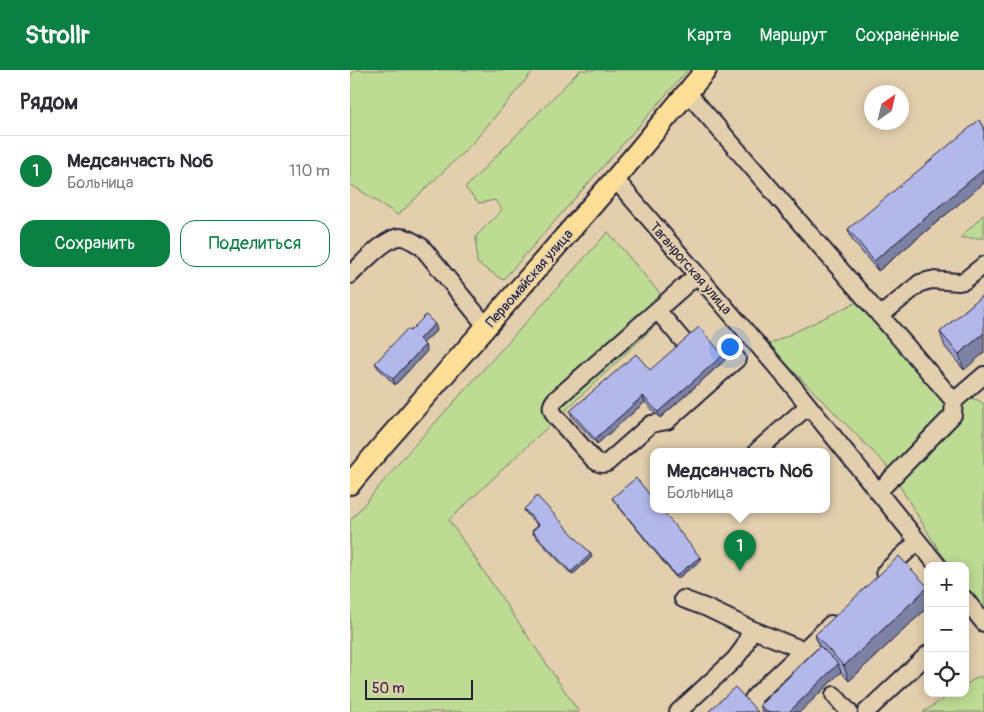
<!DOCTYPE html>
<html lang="ru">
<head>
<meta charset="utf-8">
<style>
	body { margin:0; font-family:Pangolin,sans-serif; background:#f2f2f3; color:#2b2b33 }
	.controls { position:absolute; right:15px; bottom:15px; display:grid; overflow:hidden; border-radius:10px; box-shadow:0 2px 12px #0003 }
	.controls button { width:45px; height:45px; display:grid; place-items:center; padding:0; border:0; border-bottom:1px solid #e1e1e2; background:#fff; color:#2b2b33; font:25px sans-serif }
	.compass { position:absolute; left:514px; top:15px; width:45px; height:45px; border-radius:50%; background:#fff; box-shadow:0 2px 12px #0003; rotate:34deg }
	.scale { position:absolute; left:15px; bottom:12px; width:108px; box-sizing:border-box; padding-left:5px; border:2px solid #22223b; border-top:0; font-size:14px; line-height:18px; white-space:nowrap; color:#22223b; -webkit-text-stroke:4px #e3cead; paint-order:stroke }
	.you { position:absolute; left:379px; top:276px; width:18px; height:18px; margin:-12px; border:4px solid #fff; border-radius:50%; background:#1a73e8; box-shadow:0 0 0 8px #1a73e833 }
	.badge { display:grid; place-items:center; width:32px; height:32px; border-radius:50%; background:#0b8043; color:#fff; font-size:16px; font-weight:700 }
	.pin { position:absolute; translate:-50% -41px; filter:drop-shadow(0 1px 2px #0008) }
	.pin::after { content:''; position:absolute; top:26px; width:18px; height:15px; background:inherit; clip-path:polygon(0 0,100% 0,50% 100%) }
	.popup { position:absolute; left:300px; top:378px; width:180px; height:65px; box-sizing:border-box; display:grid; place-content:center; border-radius:10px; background:#fff; filter:drop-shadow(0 1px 4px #0005); font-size:16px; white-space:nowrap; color:#7c7c81 }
	.popup b { font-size:19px; color:#2b2b33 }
	.popup::after { content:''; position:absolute; left:50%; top:100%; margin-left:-10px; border:10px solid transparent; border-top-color:#fff }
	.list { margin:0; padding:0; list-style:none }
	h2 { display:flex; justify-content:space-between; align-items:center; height:65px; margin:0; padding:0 20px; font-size:21px }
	h2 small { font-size:16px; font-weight:400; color:#7c7c81 }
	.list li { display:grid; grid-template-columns:32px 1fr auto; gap:15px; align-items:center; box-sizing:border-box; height:70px; padding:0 20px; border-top:1px solid #e1e1e2 }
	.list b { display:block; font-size:19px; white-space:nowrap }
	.list p { margin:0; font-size:16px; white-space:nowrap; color:#7c7c81 }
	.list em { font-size:16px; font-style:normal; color:#7c7c81 }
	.actions { display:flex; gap:10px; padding:15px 20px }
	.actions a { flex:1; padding:11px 0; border:1px solid #0b8043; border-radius:15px; text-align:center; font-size:18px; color:#0b8043 }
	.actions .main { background:#0b8043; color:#fff }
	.icon { flex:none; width:28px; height:28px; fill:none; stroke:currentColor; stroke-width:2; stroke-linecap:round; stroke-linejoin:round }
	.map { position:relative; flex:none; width:634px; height:642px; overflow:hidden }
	header { display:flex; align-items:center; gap:30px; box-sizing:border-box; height:70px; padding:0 25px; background:#0b8043; color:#fff }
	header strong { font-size:24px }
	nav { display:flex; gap:28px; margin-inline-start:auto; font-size:18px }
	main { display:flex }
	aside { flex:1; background:#fff }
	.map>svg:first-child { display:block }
</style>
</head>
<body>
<header>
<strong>Strollr</strong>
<nav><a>Карта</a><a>Маршрут</a><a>Сохранённые</a></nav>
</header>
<main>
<aside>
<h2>Рядом<small></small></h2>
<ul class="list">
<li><span class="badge">1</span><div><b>Медсанчасть №6</b><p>Больница</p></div><em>110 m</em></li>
</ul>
<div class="actions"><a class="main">Сохранить</a><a>Поделиться</a></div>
</aside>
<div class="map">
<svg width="634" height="642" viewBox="0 0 634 642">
	<rect width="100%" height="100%" fill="#e3cead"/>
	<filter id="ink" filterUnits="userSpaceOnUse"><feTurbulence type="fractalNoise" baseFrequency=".02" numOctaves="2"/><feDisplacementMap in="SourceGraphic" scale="10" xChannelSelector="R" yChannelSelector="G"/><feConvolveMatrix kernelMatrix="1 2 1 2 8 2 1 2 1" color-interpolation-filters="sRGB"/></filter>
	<g filter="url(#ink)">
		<path fill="#bddb93" stroke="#707e67" d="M6,0h178l-62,74 -74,71 -48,-31v-108z
			M230,0h108l-185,210 -26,-17 -1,-27 26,-26 -7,-10 -16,3 -14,-15z
			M634,144v24h-24z
			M258,162l65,77 -224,211 130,192h-229v-191l54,-64z
			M507,232l87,90 34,8 6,4v205l-19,-24v-19h-14l-13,-17 -50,-82 -120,-122z
			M630,606l4,5v31h-61l30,-19h12v-8z"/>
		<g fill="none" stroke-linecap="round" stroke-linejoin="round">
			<g stroke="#22223b" stroke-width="20">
				<path id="minor" d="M337,22l267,309
					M265,109l172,200 151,187
					M0,205c11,-10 36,-38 50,-38 8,0 15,6 22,10l64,79
					M347,205l-142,125c-5,6 -4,9 0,16l39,44c5,4 8,5 13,3l44,-39 16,-3 70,-62
					M307,240l27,32
					M530,246l40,-33 11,-3 28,2 5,-1 20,-16
					M408,380l50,-44
					M528,422l75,-77 1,-14 30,-26
					M535,502l33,-31
					M333,529l24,9 44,21 52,21
					M615,529l19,24
					M484,625l15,17
					M328,642l57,-53 9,-12 7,-18
					M409,642l-7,-8 1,-5 2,-3 76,-72
					M516,642l62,-58"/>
			</g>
			<g stroke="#22223b" stroke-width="24">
				<path id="major" d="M0,414l32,-38 233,-267 91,-109"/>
			</g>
			<use href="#minor" stroke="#e3cead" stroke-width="16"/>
			<use href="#major" stroke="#fcde96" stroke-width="20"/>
		</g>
		<path fill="#9a9ec9" stroke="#22223b" d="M634,57v56l-106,88 -26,-31 -4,-11z
			M634,224l-20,76 -19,-23 -5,-15z
			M87,260l-14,13 4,8 -32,34 -17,-17 -3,-5 35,-32z
			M375,290l-65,58 -15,-16 -48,42 -25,-27 -2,-6 80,-41z
			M262,428l89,62 -24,19 -63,-78z
			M174,439l68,48 -20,18 -39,-41 -1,-3 6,-5 -13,-14z
			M578,517v20l-79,74 -8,-9 -41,40h-38l-2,-7 59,-58 -4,-12z"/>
		<path fill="#7d81a4" stroke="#22223b" d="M634,99v14l-106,88 -4,-10z
			M85,254l2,6 -16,15 -2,-6z
			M634,263v20l-20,17 -5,-16z
			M75,275l2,6 -32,34 -2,-6z
			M373,285l2,5 -65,58 -2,-6z
			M293,326l2,6 -48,42 -2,-5z
			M241,484l1,3 -20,18 -1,-3z
			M350,487l1,3 -24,19 -1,-3z
			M578,517v20l-79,74 -5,-15z
			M488,594l3,8 -41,40h-11z"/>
		<path fill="#b3b8ea" stroke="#22223b" d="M629,50l5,7v42l-110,92 -26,-32z
			M634,224v39l-25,21 -19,-22z
			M76,245l9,9 -16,15 6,6 -32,34 -18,-16 32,-34 3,2z
			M349,257l24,28 -65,57 -15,-16 -48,43 -25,-28 66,-57 14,16z
			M286,408l18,22v10h8l38,47 -24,19 -64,-78z
			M187,426l54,58 -20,18 -39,-41 7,-6 -15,-16z
			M549,486l29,31 -84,79 -29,-31z
			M470,576l18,18 -49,48h-22l-7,-7z
			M385,617l23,25h-50z"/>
	</g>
	<g text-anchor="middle" stroke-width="4" stroke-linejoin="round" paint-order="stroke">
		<g font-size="14" fill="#22223b" stroke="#e3cead">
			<text transform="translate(341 198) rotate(49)" y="5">Таганрогская улица</text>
			<text transform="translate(179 208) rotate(-49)" y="5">Первомайская улица</text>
		</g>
	</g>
</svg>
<div class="controls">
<button>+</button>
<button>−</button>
<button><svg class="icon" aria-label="locate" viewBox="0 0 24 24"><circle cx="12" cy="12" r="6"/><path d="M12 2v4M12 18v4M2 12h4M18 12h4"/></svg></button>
</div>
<svg class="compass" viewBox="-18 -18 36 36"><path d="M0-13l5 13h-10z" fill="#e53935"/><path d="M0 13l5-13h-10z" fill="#7c7c81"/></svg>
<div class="scale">50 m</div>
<div class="you"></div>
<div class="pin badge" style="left:390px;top:501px">1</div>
<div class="popup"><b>Медсанчасть №6</b>Больница</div>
</div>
</main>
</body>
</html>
